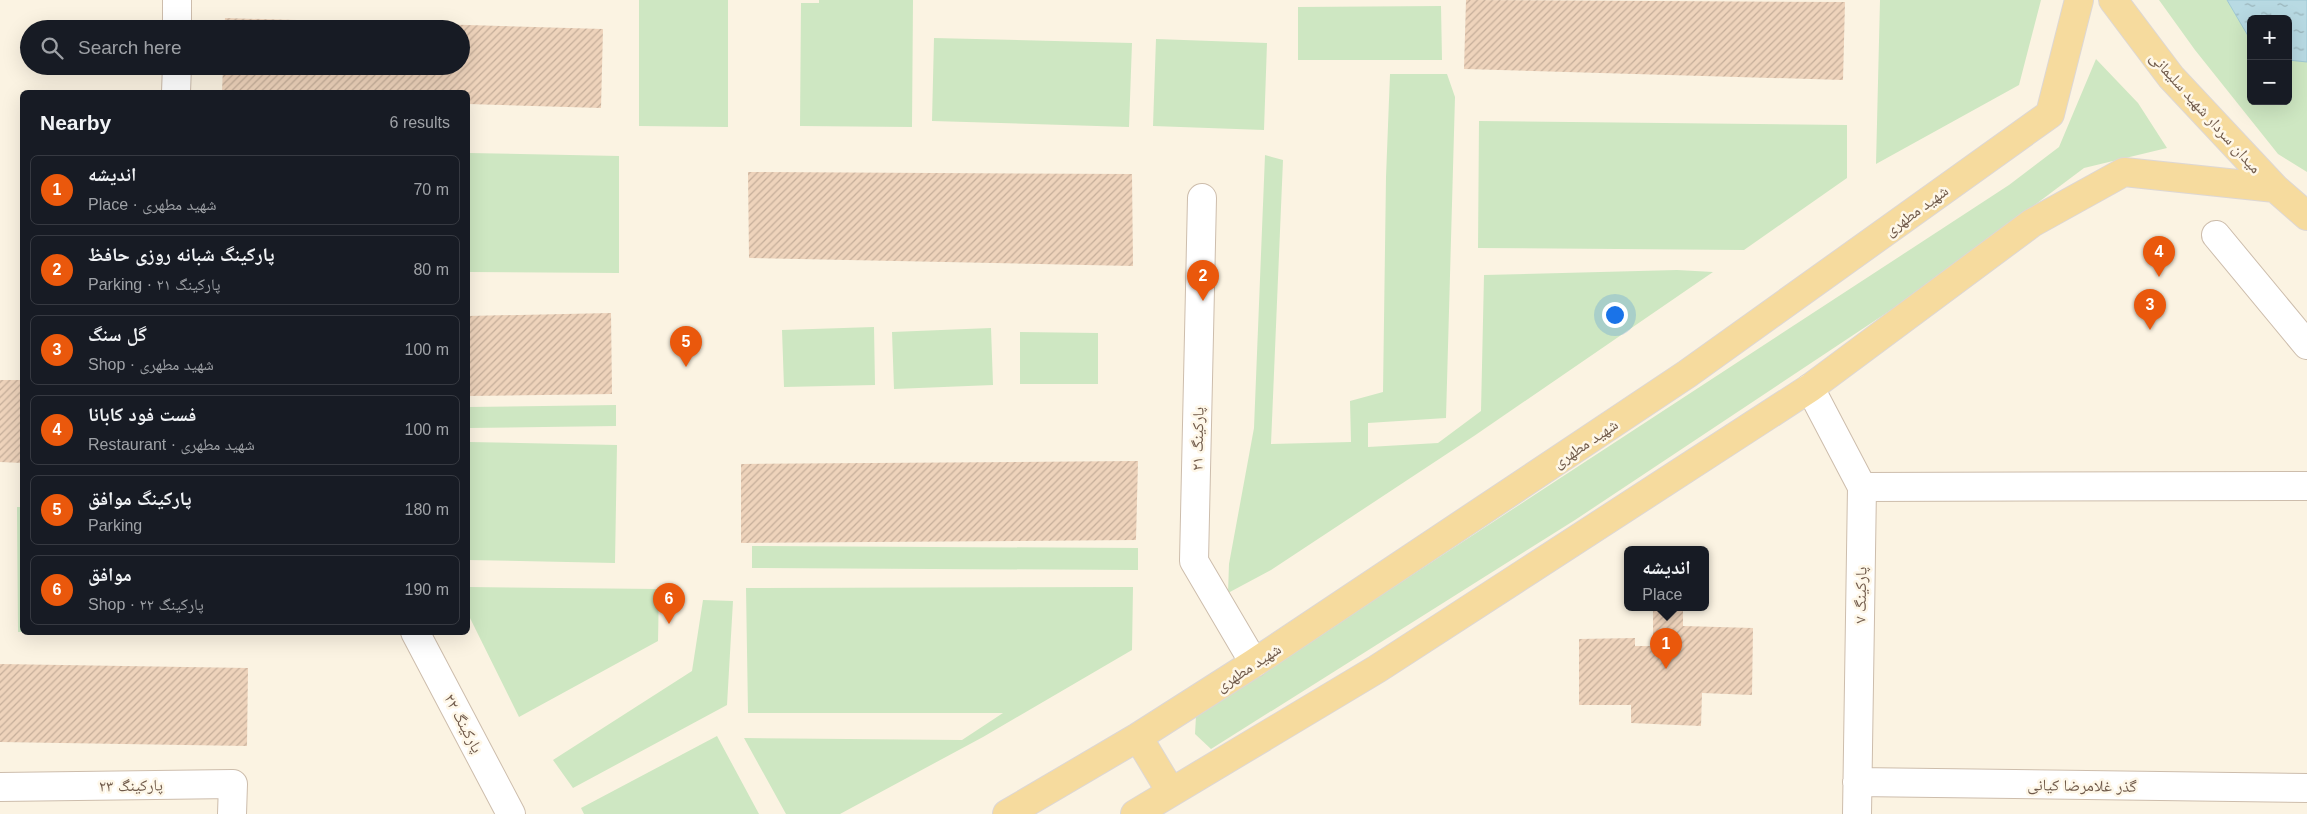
<!DOCTYPE html>
<html lang="en">
<head>
<meta charset="utf-8">
<style>
	body { margin:0; font-family:Helvetica,"Noto Naskh Arabic",sans-serif; background:#242831; color:#f1f3f6 }
	.controls { position:absolute; right:15px; top:15px; display:grid; overflow:hidden; border-radius:8px; box-shadow:0 5px 20px #0002 }
	.controls button { width:45px; height:45px; display:grid; place-items:center; padding:0; border:0; border-bottom:1px solid #363941; background:#171b24; color:#f1f3f6; font:25px sans-serif }
	.you { position:absolute; left:1614px; top:314px; width:18px; height:18px; margin:-12px; border:4px solid #fff; border-radius:50%; background:#1a73e8; box-shadow:0 0 0 8px #1a73e833 }
	.badge { display:grid; place-items:center; width:32px; height:32px; border-radius:50%; background:#ea580c; color:#fff; font-size:16px; font-weight:700 }
	.pin { position:absolute; translate:-50% -41px; filter:drop-shadow(0 1px 2px #0008) }
	.pin::after { content:''; position:absolute; top:26px; width:18px; height:15px; background:inherit; clip-path:polygon(0 0,100% 0,50% 100%) }
	.popup { position:absolute; left:1624px; top:546px; width:85px; height:65px; box-sizing:border-box; display:grid; place-content:center; border-radius:8px; background:#171b24; filter:drop-shadow(0 1px 4px #0005); font-size:16px; white-space:nowrap; color:#9ea1a6 }
	.popup b { font-size:19px; color:#f1f3f6 }
	.popup::after { content:''; position:absolute; left:50%; top:100%; margin-left:-10px; border:10px solid transparent; border-top-color:#171b24 }
	.list { margin:0; padding:0; list-style:none }
	h2 { display:flex; justify-content:space-between; align-items:center; height:65px; margin:0; padding:0 20px; font-size:21px }
	h2 small { font-size:16px; font-weight:400; color:#9ea1a6 }
	.list li { display:grid; grid-template-columns:32px 1fr auto; gap:15px; align-items:center; box-sizing:border-box; height:70px; margin:0 10px 10px; padding:0 10px; border:1px solid #363941; border-radius:8px }
	.list b { display:block; font-size:19px; white-space:nowrap }
	.list p { margin:0; font-size:16px; white-space:nowrap; color:#9ea1a6 }
	.list em { font-size:16px; font-style:normal; color:#9ea1a6 }
	.icon { flex:none; width:28px; height:28px; fill:none; stroke:currentColor; stroke-width:2; stroke-linecap:round; stroke-linejoin:round }
	.map { position:relative; flex:none; width:2307px; height:814px; overflow:hidden }
	.search { position:absolute; background:#171b24; box-shadow:0 5px 20px #0002; left:20px; top:20px; width:450px; height:55px; display:flex; align-items:center; gap:12px; box-sizing:border-box; padding:0 18px; border-radius:28px; color:#9ea1a6; font-size:19px }
	.panel { position:absolute; background:#171b24; box-shadow:0 5px 20px #0002; left:20px; top:90px; width:450px; height:545px; border-radius:8px }
	.map>svg:first-child { display:block }
</style>
</head>
<body>
<div class="map">
<svg width="2307" height="814" viewBox="0 0 2307 814">
	<defs>
		<pattern id="water-ripples" width="26" height="14" patternUnits="userSpaceOnUse" patternTransform="scale(1.25)"><rect width="26" height="14" fill="#b8dae3"/><path d="M2 4q2-2 4 0t4 0M15 11q2-2 4 0t4 0" fill="none" stroke="#9ab4ba"/></pattern>
		<pattern id="building-hatch" width="6" height="6" patternUnits="userSpaceOnUse" patternTransform="scale(1.25)"><rect width="6" height="6" fill="#eed3bb"/><path d="M-1 1l2-2M0 6l6-6M5 7l2-2" fill="none" stroke="#c5ae9a"/></pattern>
	</defs>
	<rect width="100%" height="100%" fill="#fbf3e2"/>
	<path fill="#cee7c2" fill-rule="evenodd" d="M639,0h89v127l-89,-1z
		M819,0h94l-1,127 -112,-1 1,-123h18z
		M1880,0h161l-22,85 -143,79z
		M2159,0h148v172l-29,-18 -83,-104zM2251,19h37v82h-37z
		M1441,6l1,54h-144v-53z
		M934,38l198,5 -3,84 -197,-6z
		M1156,39l111,4 -3,87 -111,-4z
		M2096,59l42,44 29,45 -83,20 -160,120 -349,232 -364,229 -16,-15 1,-18 813,-531 50,-38z
		M1390,74h57l8,23 -9,321 -78,5v24l70,-4 43,-32 3,-136 193,-5 36,2 -239,164 -203,134 -43,23 1,-29 25,-136 11,-273 18,5 -12,284 80,-2 -1,-41 33,-9 3,-215z
		M1479,121l368,4v53l-103,72 -266,-2z
		M468,153l151,3v117l-151,-1z
		M874,327l1,58 -91,2 -2,-57z
		M991,328l2,57 -99,4 -2,-57z
		M1020,332l78,1v51h-78z
		M616,405v21l-148,2v-21z
		M468,442l149,3 -2,118 -147,-3z
		M17,507h5v125h-4z
		M752,546l386,2v22l-386,-2z
		M468,587l191,2 -1,52 -139,76 -51,-103z
		M1133,587l-1,63 -149,87 -143,77h-54l-42,-76 218,2 41,-27h-255l-2,-125z
		M703,600l30,1 -6,104 -154,83 -20,-28 139,-89z
		M717,736l42,78h-175l-3,-6z"/>
	<path fill="url(#water-ripples)" stroke="#9fc8d4" d="M2227,0h80v62l-19,-2v-41h-37v22z"/>
	<path fill="url(#building-hatch)" d="M1466,0l379,2 -2,78 -379,-11z
		M225,18l378,11 -2,79 -133,-4v-12h-246l1,-26h238v-37h-237z
		M748,172l384,2 1,92 -384,-8z
		M611,313l1,81 -144,2v-80z
		M0,380h22v83l-22,-1z
		M1138,461l-2,79 -395,3v-79z
		M1653,609h30v17l70,2 -1,67 -50,-2 -1,33 -70,-3v-18h-52v-66l56,-1v8h18z
		M0,664l248,4 -1,78 -247,-4z"/>
	<g fill="none" stroke-linecap="round" stroke-linejoin="round">
		<g stroke="#cdbdac" stroke-width="30">
			<path id="minor" d="M177,29v-29
				M176,92l1,-26
				M1202,198l-8,363 60,102
				M2216,235l91,110
				M1810,388l52,99 -5,327
				M1862,487l445,-1
				M415,632l96,182
				M1857,782l450,6
				M0,787l233,-3 -1,30"/>
		</g>
		<g stroke="#ddd7d4" stroke-width="30">
			<path id="major" d="M2113,0l58,77 104,111 32,28
				M1138,737l33,55
				M1007,814l131,-77 116,-74 433,-289 363,-260 29,-114
				M1135,814l242,-145 433,-281 222,-165 92,-51 151,16"/>
		</g>
		<use href="#minor" stroke="#fff" stroke-width="28"/>
		<use href="#major" stroke="#f6db9e" stroke-width="28"/>
	</g>
	<g text-anchor="middle" stroke-width="5" stroke-linejoin="round" paint-order="stroke">
		<g font-size="16" fill="#705a4a" stroke="#fef7e8">
			<text transform="translate(2206 112) rotate(48)" y="6">میدان سردار شهید سلیمانی</text>
			<text transform="translate(1916 210) rotate(-36)" y="6">شهید مطهری</text>
			<text transform="translate(1197 439) rotate(-89)" y="6">پارکینگ ۲۱</text>
			<text transform="translate(1585 443) rotate(-34)" y="6">شهید مطهری</text>
			<text transform="translate(1860 595) rotate(-89)" y="6">پارکینگ ۷</text>
			<text transform="translate(1248 667) rotate(-33)" y="6">شهید مطهری</text>
			<text transform="translate(464 723) rotate(62)" y="6">پارکینگ ۲۲</text>
			<text transform="translate(131 785) rotate(-1)" y="6">پارکینگ ۲۳</text>
			<text transform="translate(2082 785) rotate(1)" y="6">گذر غلامرضا کیانی</text>
		</g>
	</g>
</svg>
<div class="controls">
<button>+</button>
<button>−</button>
</div>
<div class="you"></div>
<div class="pin badge" style="left:1666px;top:669px">1</div>
<div class="popup"><b>اندیشه</b>Place</div>
<div class="pin badge" style="left:1203px;top:301px">2</div>
<div class="pin badge" style="left:2150px;top:330px">3</div>
<div class="pin badge" style="left:2159px;top:277px">4</div>
<div class="pin badge" style="left:686px;top:367px">5</div>
<div class="pin badge" style="left:669px;top:624px">6</div>
<div class="search"><svg class="icon" aria-label="search" viewBox="0 0 24 24"><circle cx="10" cy="10" r="6"/><path d="M15 15l6 6"/></svg>Search here</div>
<section class="panel">
<h2>Nearby<small>6 results</small></h2>
<ul class="list">
<li><span class="badge">1</span><div><b>اندیشه</b><p>Place · شهید مطهری</p></div><em>70 m</em></li>
<li><span class="badge">2</span><div><b>پارکینگ شبانه روزی حافظ</b><p>Parking · پارکینگ ۲۱</p></div><em>80 m</em></li>
<li><span class="badge">3</span><div><b>گل سنگ</b><p>Shop · شهید مطهری</p></div><em>100 m</em></li>
<li><span class="badge">4</span><div><b>فست فود کابانا</b><p>Restaurant · شهید مطهری</p></div><em>100 m</em></li>
<li><span class="badge">5</span><div><b>پارکینگ موافق</b><p>Parking</p></div><em>180 m</em></li>
<li><span class="badge">6</span><div><b>موافق</b><p>Shop · پارکینگ ۲۲</p></div><em>190 m</em></li>
</ul>
</section>
</div>
</body>
</html>
